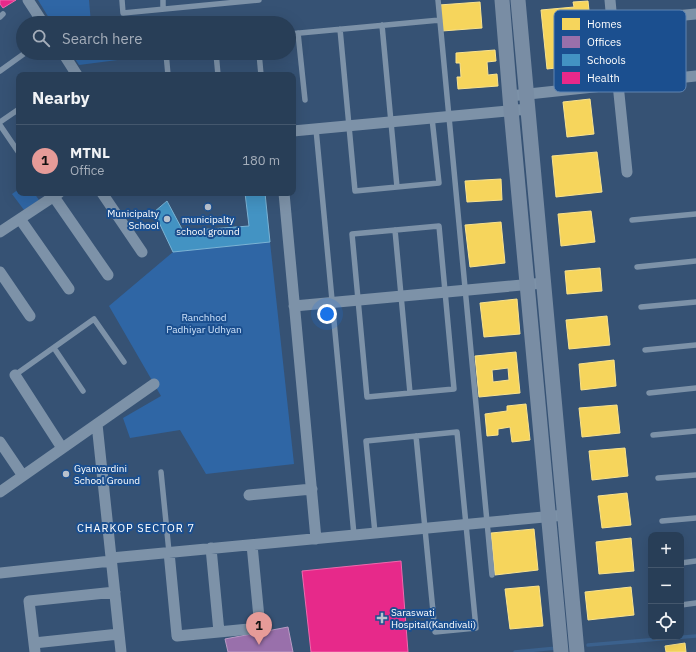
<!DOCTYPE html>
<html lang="en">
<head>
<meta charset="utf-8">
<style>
	body { margin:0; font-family:"IBM Plex Sans",sans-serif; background:#30455d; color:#f1f3f6 }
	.controls { position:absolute; right:12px; bottom:12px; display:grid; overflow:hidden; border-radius:8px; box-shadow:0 4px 16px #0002 }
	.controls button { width:36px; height:36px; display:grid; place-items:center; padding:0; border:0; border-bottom:1px solid #44576d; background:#283e57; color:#f1f3f6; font:20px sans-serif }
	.you { position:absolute; left:327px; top:314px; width:14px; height:14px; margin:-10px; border:3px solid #fff; border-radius:50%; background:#1a73e8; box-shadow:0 0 0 6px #1a73e833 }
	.badge { display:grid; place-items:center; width:26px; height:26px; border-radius:50%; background:#e69b98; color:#111; font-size:13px; font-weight:700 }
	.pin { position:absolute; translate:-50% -33px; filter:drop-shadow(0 1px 2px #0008) }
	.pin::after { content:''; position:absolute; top:21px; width:14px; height:12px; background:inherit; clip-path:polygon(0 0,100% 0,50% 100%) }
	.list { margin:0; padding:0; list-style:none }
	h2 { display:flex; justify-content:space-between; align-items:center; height:52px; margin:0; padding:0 16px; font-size:17px }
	h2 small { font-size:13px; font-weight:400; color:#a5aeba }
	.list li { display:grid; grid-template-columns:26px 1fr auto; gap:12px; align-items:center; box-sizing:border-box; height:72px; padding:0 16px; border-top:1px solid #44576d }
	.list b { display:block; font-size:15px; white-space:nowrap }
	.list p { margin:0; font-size:13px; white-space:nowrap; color:#a5aeba }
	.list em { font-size:13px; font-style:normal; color:#a5aeba }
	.icon { flex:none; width:22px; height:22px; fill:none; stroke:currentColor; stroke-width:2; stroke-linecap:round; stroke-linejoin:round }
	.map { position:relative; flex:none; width:696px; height:652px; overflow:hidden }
	.search { position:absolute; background:#283e57; box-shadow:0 4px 16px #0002; left:16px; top:16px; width:280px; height:44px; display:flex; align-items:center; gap:10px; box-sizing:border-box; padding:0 14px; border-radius:22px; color:#a5aeba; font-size:15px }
	.panel { position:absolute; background:#283e57; box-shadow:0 4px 16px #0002; left:16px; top:72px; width:280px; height:124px; border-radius:8px }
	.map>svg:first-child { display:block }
</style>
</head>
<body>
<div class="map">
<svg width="696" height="652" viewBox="0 0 696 652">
	<rect width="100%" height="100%" fill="#365274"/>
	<path fill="#2f66a5" d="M38,0h51l2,23h-39z
		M71,53h62v5l-54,7z
		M19,189v4h15l5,7 -15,10 -12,-16z
		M270,242l24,222 -88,10 -26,-44 -50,8 -7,-20 38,-22 -52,-90 64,-54z"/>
	<path fill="#f6d55c" stroke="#f9e28d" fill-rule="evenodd" d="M588,1l4,39 -16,2 1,12 6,-1 1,12 -37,4 -6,-59 33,-3 -1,-5z
		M480,2l2,26 -40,3 -3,-26z
		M495,50l1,11 -9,1 1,13 9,-1 1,12 -40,3 -1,-12h4l-1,-14h-4v-10z
		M590,99l4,35 -27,3 -4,-35z
		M597,152l5,40 -46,5 -4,-41z
		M501,179l1,21 -35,2 -2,-21z
		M591,211l4,31 -34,4 -3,-32z
		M501,222l4,41 -35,4 -5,-42z
		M600,268l2,23 -35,3 -2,-23z
		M517,299l3,35 -36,3 -4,-34z
		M607,316l3,29 -41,4 -3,-29z
		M516,352l4,41 -41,4 -4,-41zM508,368l1,12 -16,2 -1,-12z
		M614,360l2,26 -35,4 -2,-26z
		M526,404l4,36 -18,2 -2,-15 -12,2v6l-11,1 -2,-22 22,-3v-5z
		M617,405l3,28 -38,4 -3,-29z
		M625,448l3,28 -36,4 -3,-29z
		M627,493l4,32 -29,3 -4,-32z
		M534,529l4,41 -43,5 -4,-42z
		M631,538l3,33 -35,3 -3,-32z
		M539,586l4,40 -33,3 -5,-40z
		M631,587l3,28 -46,5 -3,-28z
		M685,643l1,9h-20l-1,-6z"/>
	<path fill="#9970ab" stroke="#b89bc4" d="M288,627l5,25h-65l-3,-13z"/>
	<path fill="#4393c3" stroke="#7bb3d5" d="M245,193h20l5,49 -97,10 -19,-40 13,-11 16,30 66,-5z"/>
	<path fill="#e7298a" stroke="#ee69ad" d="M0,0h16l-13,8 -3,-4z
		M401,561l7,91h-97l-9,-81z"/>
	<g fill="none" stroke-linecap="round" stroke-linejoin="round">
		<path stroke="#3b618d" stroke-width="3.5" d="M588,645l108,-9
			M515,652l42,-4"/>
		<path stroke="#7d92a8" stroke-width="5.5" d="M122,0l1,13 136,-13
			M163,0v9
			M438,0l54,575
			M0,17l3,-3
			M382,25l15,162
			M340,29l15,162 84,-8 -7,-65
			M298,33l7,67
			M289,34l151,-14
			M166,53l2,22
			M216,53l2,22
			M259,53l2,22
			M0,71l25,-18
			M0,122l19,-13
			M0,125l19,28
			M316,129l38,406
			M632,220l64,-6
			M439,226l15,163 -87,8 -15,-163z
			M395,230l15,163
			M637,267l59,-6
			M641,307l55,-5
			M54,348l29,43
			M645,350l51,-5
			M15,375l79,-56 30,43
			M649,393l47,-5
			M653,435l43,-4
			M161,472l8,80
			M658,478l38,-3
			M662,521l34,-3
			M375,533l-9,-92 91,-9 19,196 -41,4 -19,-196
			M681,563l15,-2
			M681,605l15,-2"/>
		<path stroke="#7d92a8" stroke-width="11" d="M28,0l15,23
			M610,0l2,22 84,-8
			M63,53l14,22
			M618,84l9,88
			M510,96l186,-20
			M293,131l235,-22
			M102,193l40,59
			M284,193l32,346
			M54,197l54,78
			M20,219l49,70
			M0,232l59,-39
			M0,272l30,44
			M294,306l250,-23
			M15,375l47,73
			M97,424l24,228
			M0,442l23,34
			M0,492l154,-108
			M249,495l63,-6
			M211,548l8,84
			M169,552l8,84 83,-8 -8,-83
			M111,558l454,-43
			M0,573l111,-12
			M34,643l85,-9
			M35,652l-6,-51 86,-9"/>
		<path stroke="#798da4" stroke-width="15" d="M502,0l9,110 50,542
			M518,0l59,652"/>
	</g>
	<g fill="#b9c2ce" stroke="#1b4f8f" stroke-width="1.5">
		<circle cx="208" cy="207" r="4"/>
		<circle cx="167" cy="219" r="4"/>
		<circle cx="66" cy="474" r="4"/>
		<path d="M380 612h4v4h4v4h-4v4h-4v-4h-4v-4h4z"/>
	</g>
	<g text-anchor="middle" stroke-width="4" stroke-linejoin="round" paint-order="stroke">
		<g font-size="10" fill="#fff" stroke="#1b4f8f" text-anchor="start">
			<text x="159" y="217" text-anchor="end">Municipalty<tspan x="159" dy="12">School</tspan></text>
			<text x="208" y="223" text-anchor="middle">municipalty<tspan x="208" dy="12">school ground</tspan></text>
			<text x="74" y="472">Gyanvardini<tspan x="74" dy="12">School Ground</tspan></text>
			<text x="391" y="616">Saraswati<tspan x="391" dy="12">Hospital(Kandivali)</tspan></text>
		</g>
		<g font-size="10" fill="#cfe3fa" stroke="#1b4f8f">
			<text x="204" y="321">Ranchhod<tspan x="204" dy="12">Padhiyar Udhyan</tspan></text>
		</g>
		<g font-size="11" letter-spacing="1" fill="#fff" stroke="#1b4f8f">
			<text x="136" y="532">CHARKOP SECTOR 7</text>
		</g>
	</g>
	<rect x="554" y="10" width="132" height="82" rx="6" fill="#1b4f8f" stroke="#5f84b1" stroke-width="1"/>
	<rect x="562" y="18" width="18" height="12" fill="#f6d55c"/>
	<rect x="562" y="36" width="18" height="12" fill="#9970ab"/>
	<rect x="562" y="54" width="18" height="12" fill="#4393c3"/>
	<rect x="562" y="72" width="18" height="12" fill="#e7298a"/>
	<g font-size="11" fill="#fff">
		<text x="587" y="28">Homes</text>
		<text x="587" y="46">Offices</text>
		<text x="587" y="64">Schools</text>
		<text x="587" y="82">Health</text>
	</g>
</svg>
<div class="controls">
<button>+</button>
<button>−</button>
<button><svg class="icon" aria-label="locate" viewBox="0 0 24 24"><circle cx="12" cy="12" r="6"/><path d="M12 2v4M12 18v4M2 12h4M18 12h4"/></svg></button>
</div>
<div class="you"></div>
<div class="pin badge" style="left:259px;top:645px">1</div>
<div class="search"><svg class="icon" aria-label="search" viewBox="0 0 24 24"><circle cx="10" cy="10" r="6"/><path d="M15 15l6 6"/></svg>Search here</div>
<section class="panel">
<h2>Nearby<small></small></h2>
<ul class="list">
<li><span class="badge">1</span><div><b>MTNL</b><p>Office</p></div><em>180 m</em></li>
</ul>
</section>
</div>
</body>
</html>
